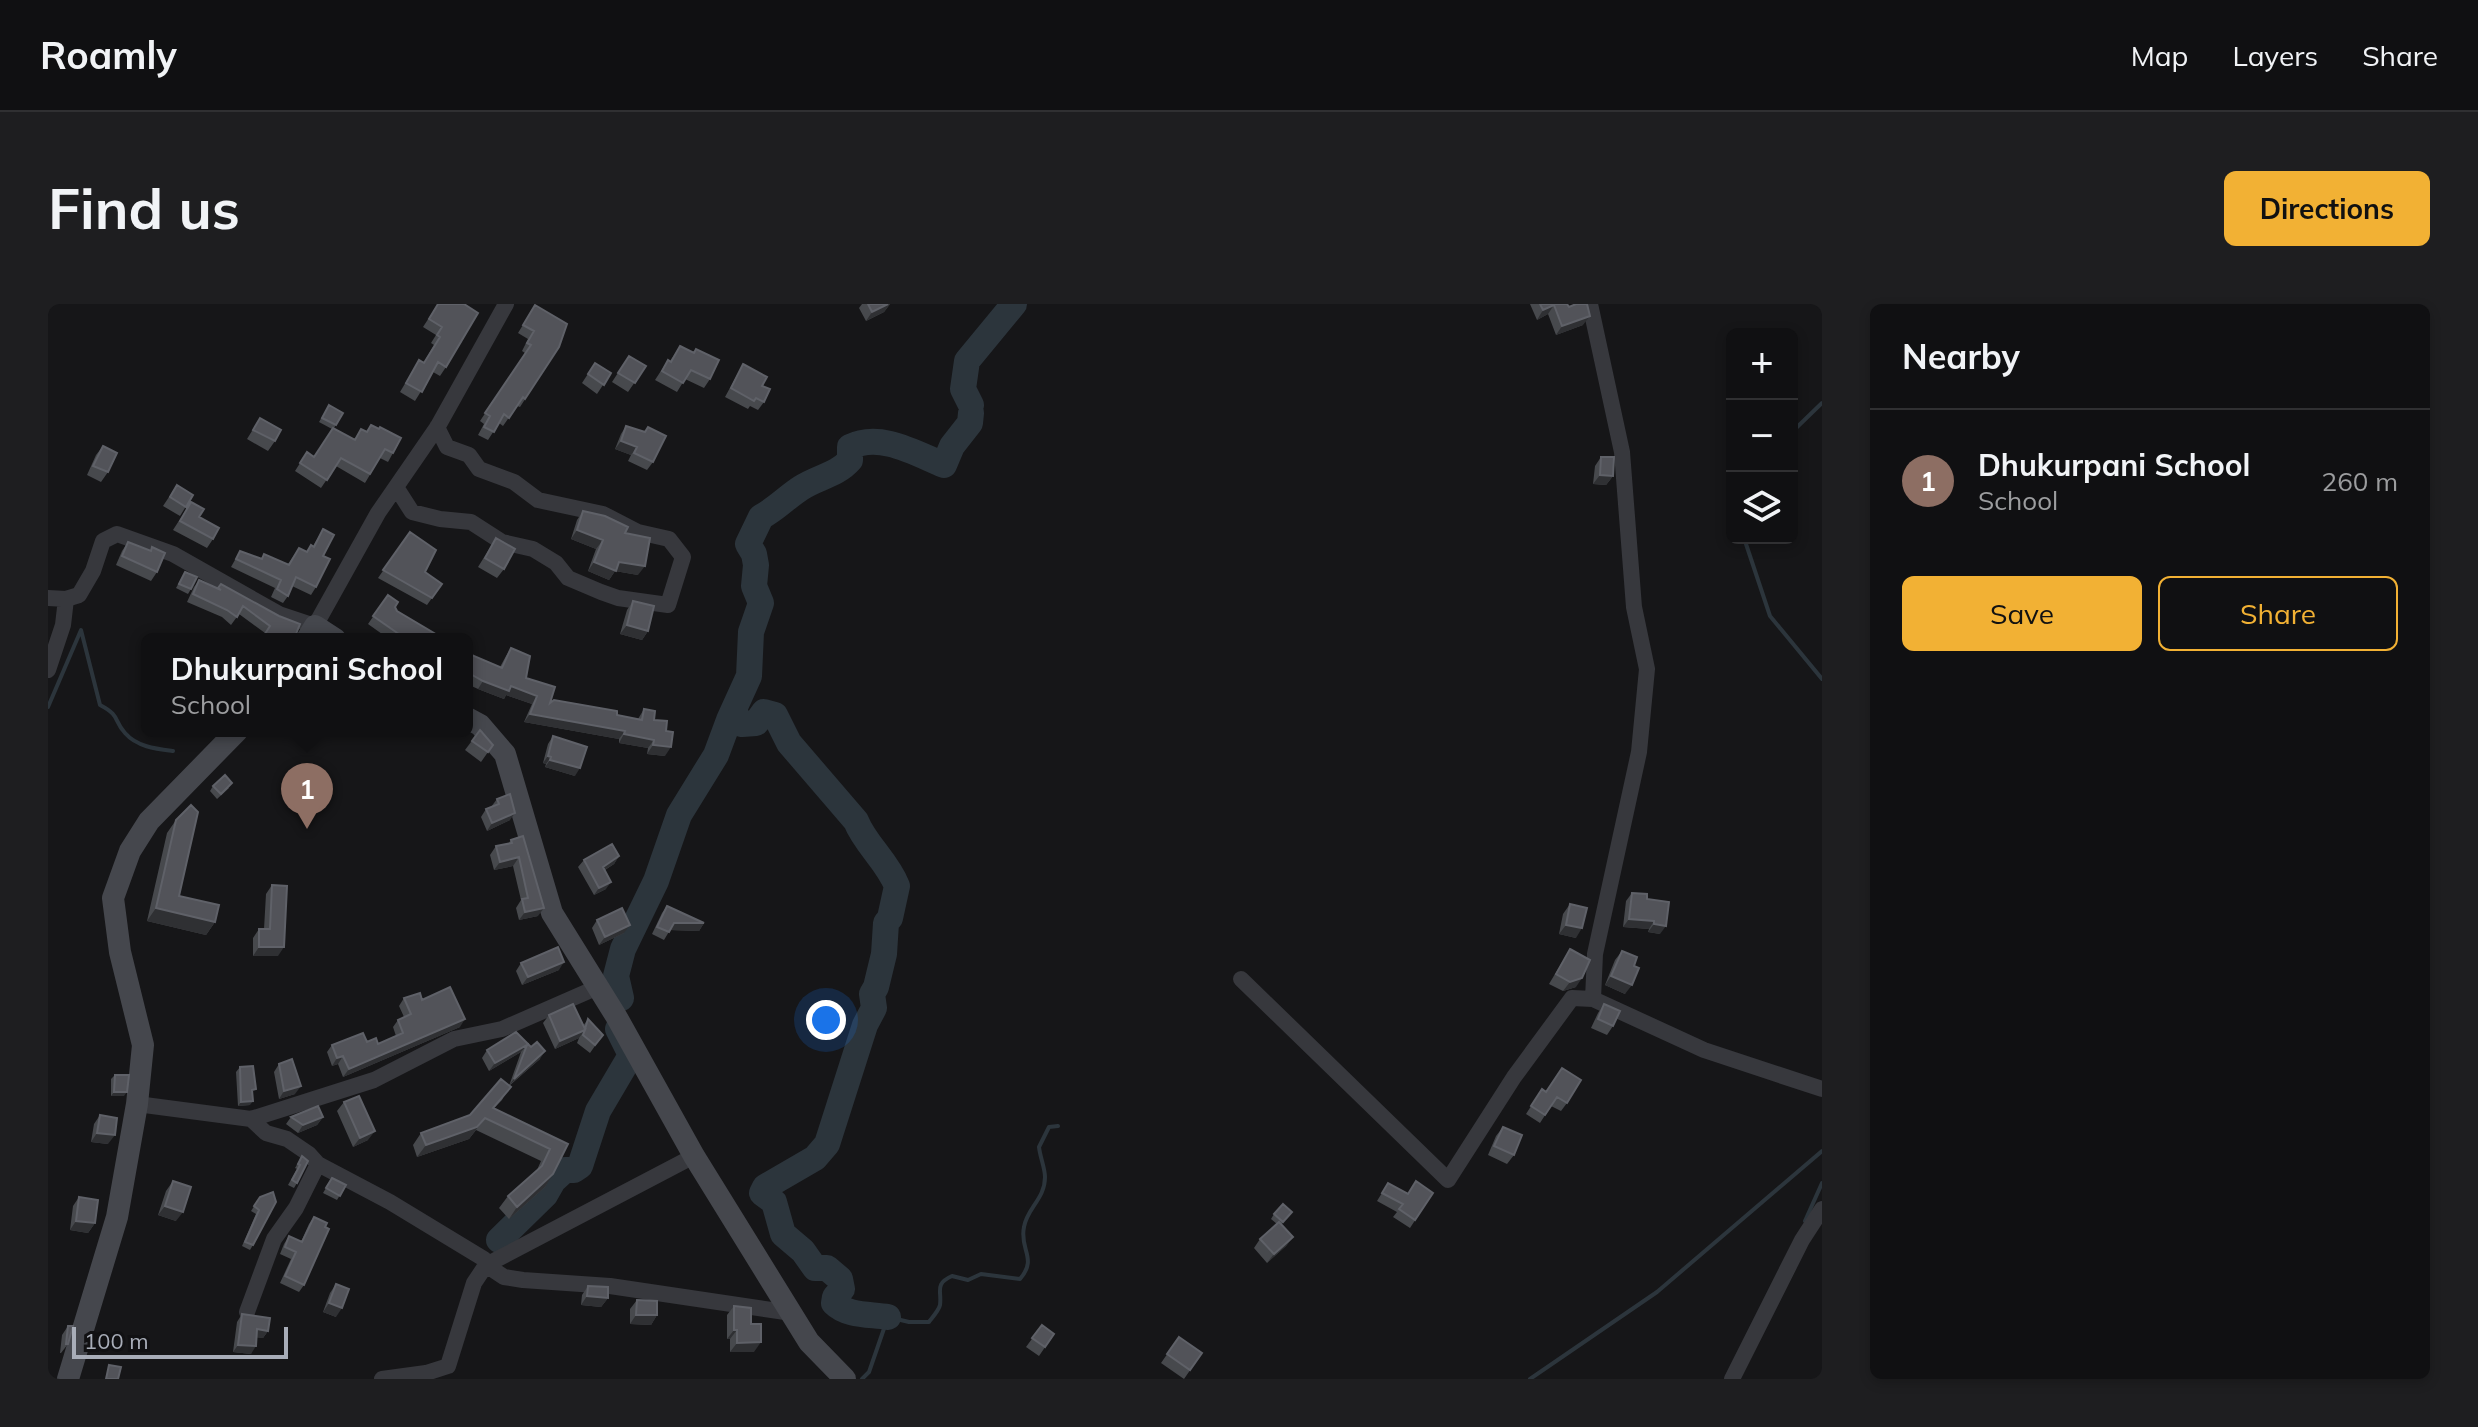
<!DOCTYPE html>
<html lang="en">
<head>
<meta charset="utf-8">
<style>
	body { margin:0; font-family:Mulish,sans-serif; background:#1e1e20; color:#f1f3f6 }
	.controls { position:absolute; right:24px; top:24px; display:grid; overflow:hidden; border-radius:12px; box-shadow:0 4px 12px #0003 }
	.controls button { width:72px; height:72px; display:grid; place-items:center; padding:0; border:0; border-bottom:2px solid #303032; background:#101012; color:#f1f3f6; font:40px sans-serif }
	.scale { position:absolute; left:24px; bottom:20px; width:216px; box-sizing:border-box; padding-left:8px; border:4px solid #a8adb8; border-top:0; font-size:22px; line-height:28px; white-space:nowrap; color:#a8adb8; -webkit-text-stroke:6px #111113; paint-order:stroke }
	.you { position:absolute; left:778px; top:716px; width:28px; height:28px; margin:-20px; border:6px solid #fff; border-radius:50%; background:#1a73e8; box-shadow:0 0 0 12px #1a73e833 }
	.badge { display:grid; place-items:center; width:52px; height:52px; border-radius:50%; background:#f2b134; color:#fff; font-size:26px; font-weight:700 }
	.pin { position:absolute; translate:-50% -66px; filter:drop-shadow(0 2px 4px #0008) }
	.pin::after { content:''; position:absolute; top:42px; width:28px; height:24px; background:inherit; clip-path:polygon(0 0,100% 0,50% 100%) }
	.popup { position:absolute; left:93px; top:329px; width:332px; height:104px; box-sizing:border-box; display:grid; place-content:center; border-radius:12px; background:#101012; filter:drop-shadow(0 2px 6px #0005); font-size:26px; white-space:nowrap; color:#9c9d9f }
	.popup b { font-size:30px; color:#f1f3f6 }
	.popup::after { content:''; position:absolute; left:50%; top:100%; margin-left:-16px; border:16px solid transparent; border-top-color:#101012 }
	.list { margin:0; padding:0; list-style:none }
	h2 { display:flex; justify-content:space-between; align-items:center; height:104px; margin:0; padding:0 32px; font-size:34px }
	h2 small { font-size:26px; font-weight:400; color:#9c9d9f }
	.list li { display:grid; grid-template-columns:52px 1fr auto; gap:24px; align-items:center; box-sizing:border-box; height:144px; padding:0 32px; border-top:2px solid #303032 }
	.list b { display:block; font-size:30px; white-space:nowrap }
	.list p { margin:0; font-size:26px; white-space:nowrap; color:#9c9d9f }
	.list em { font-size:26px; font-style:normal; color:#9c9d9f }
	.actions { display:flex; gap:16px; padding:24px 32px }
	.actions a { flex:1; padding:18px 0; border:2px solid #f2b134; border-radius:12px; text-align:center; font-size:28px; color:#f2b134 }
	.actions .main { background:#f2b134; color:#111 }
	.icon { flex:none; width:44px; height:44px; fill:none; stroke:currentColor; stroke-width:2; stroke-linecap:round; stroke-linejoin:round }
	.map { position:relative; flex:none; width:1774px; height:1075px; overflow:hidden; border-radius:12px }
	header { display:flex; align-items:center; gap:48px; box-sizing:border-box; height:112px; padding:0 40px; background:#101012; border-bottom:2px solid #303032 }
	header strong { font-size:38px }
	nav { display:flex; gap:44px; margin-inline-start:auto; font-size:28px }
	.intro { display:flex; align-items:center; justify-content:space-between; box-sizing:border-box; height:192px; padding:0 48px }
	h1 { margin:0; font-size:56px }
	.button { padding:20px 36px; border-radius:12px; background:#f2b134; color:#111; font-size:28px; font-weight:700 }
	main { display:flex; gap:48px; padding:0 48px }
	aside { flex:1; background:#101012; border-radius:12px; box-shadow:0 4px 12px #0003 }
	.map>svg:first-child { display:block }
</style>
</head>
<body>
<header>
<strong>Roamly</strong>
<nav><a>Map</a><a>Layers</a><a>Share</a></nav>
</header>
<div class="intro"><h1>Find us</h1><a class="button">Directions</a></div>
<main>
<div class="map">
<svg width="1774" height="1075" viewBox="0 0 1774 1075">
	<rect width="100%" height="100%" fill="#161618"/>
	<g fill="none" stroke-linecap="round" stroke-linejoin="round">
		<path stroke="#2c353c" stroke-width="4" d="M1744,128l30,-29
			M1684,185l-4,3 4,10
			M1696,234l26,78 52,63
			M0,403l33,-77 19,75c21,11 13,15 25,28 12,14 32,16 48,18
			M1757,917l17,-38
			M814,1075l7,-7 19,-55 21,5h20c3,-4 10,-12 11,-17 2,-14 -6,-21 12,-29l16,4 13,-6 39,5c18,-21 -1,-29 4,-52 3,-19 21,-28 21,-50 0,-9 -5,-20 -6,-30l10,-20 9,-1
			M1482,1075l127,-87 165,-141"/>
		<path stroke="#2c353c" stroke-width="26" d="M923,101l-8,-16 4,-28 47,-57
			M681,416l20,-44 2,-44 10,-29 -7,-17 2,-21 -2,-11 -6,-10 13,-27c15,-8 26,-20 40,-29 17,-11 36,-13 49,-28v-13c30,-15 65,6 94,18l8,-19 18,-23 1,-10
			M573,694l-5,-22 7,-27 33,-68 23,-66 37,-60 13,-35 13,4 14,-1 8,-11 11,3 14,28 67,78c9,23 31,40 41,65l-7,32 -4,5 -2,31 -8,33 -4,7 2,14 -9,17 -38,119 -12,14 -50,29 -3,6 12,9 9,32 20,17 12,17h12l13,11 2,10 -7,8 -1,6c13,13 36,11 54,14
			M451,936l46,-45 8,-14 12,-11h9l6,-4 18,-55 33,-56 -13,-26"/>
		<path stroke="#37383d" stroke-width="16" d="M1542,0l32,148 12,155 13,62 -8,83 -44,202 -2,45 111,51 118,39
			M348,183l16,25 28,7 31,3 31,20 31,7 23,14 12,15 33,14 17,6 50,7 15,-48 -14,-18 -31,-7 -35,-18 -65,-14 -24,-18 -35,-13 -10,-14 -22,-8 -10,-20
			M0,294l18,1 13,-4 14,-24 10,-30 14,-7 56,20 106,60 36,12 63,-113 60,-87 68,-122
			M0,366l15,-45 3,-26
			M1193,675l207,201 66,-103 58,-79 21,1
			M89,800l114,15 15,14 21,6 22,15 9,10
			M203,815l123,-39 80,-41 48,-10 96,-42
			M199,1008l27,-73 22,-31 22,-44 72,38 94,57 2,6 208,-109
			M334,1075l44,-6 22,-7 26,-83 12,-18 18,12 19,3 87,6 182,27
			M1684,1075l70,-139 20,-31"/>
		<path stroke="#45474d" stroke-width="22" d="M259,335l8,-13 20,13
			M419,414l13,7 25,29 47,159 64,103 78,140 115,186 36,37
			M20,1075l49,-162 20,-113 6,-59 -23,-93 -7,-54 17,-47 19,-30 88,-90"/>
	</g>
	<path fill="#47494d" d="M390,0h26l-18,63 -6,9 -7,-4 -18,29 -15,-9 19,-32 5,2 10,-17 -3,-2 5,-8 -13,-8z
		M814,0h28l-6,8 -18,9 -7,-13z
		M1482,0h37l16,21 -27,10 -8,-21 -11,6z
		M487,1l24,42 -39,60 -3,-1 -14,20 -4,-3 -11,17 -10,-5 6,-11 -4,-3 45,-68 -3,-2 6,-12 -10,-6z
		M632,42l30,33 -6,9 -19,-9 -8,13 -22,-12 13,-20 2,1z
		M581,52l17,10 -18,26 -16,-10z
		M547,59l16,10 -14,21 -15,-11z
		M695,60l19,22 2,16 -6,8 -8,-4 -2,3 -23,-12z
		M281,101l14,8 -9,15 20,12 7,-11 5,3 5,-7 22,28 -5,9 -8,-4 -15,25 -29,-17 -15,22 -26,-17 12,-19 7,5 18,-28 -13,-7z
		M212,114l15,23 -7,10 -21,-12z
		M578,122l18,6 4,-5 5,35 -6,8 -19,-9 3,-6 -16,-6 6,-15z
		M55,142l5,26 -7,10 -14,-7 9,-20z
		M1553,153l12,19 -7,9 -13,-1 2,-18z
		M129,181l16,10 -13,21 -17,-10z
		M143,198l8,15 14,22 -6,9 -34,-18z
		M535,207l42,22 13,42 -23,-4 -6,9 -21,-9 8,-22 -25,-10 6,-19z
		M275,225l-7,58 -5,8 -19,-9 -4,10 -5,7 -12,-6 4,-9 -44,-21 9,-16 21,8 3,-5 24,10 11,-16 7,4 5,-7 2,1z
		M362,228l15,40 17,12 -15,21 -49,-27z
		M448,234l8,31 -7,9 -19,-11z
		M80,238l29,30 -6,9 -35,-16 6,-14z
		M137,268l6,17 -3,5 -12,-6z
		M151,276l19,8 76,51h-33l4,-6 -26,-19 -8,11 -9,-8 -35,-15 7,-15z
		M340,291l9,16 47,28h-55l-21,-15z
		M585,297l15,30 -6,9 -22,-6 7,-24z
		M463,344l15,30 24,25 88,16 6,-10 10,11 11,36 -18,-2 1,-6 -29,-5v-4l-95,-17 8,-18 -26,-9 -2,4 -26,-10 -11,-5v-31l33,14 6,-11z
		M432,426l13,15 -12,17 -16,-12z
		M505,432l22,40 -30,-9 1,-3 -3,-1 5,-19z
		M165,482l16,2 -12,11 -7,-8z
		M449,495l13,21 -23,11 -6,-14 5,-8 5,-2z
		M128,516l3,76 36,26 -9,13 -59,-14 20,-88z
		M475,532l15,80 -19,4 -3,-12 5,-8 -8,-34 -19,4 -4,-15 6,-9 12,-2 3,-4z
		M571,552l-5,8 -9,6 1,19 -12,6 -16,-28 6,-7z
		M224,581l6,71h-25v-18l6,-9h5l2,-35z
		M1584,589l15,6 13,35 -12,-2 1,-3 -26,-2 3,-26z
		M1522,600l6,34 -17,-4 4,-20z
		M619,602l37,17 -5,8 -29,-1 -6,10 -12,-6 10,-21z
		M549,616l27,13 -25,12 -7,-17z
		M1522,645l6,38 -13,4 -14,-7z
		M1574,647l12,15 -9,28 -20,-9 10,-25z
		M473,659l38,7 -37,15 -6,-14z
		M356,694l18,2 38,27 -117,50 -5,-13 -6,2 -5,-14 5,-7 46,-1 18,-8 -3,-9 5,-7 6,-3 -5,-11z
		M1556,700l9,22 -6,9 -16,-7 7,-15z
		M501,711l34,11 5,-7 9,24 -7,10 -13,-10 2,-5 -24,11 -12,-26z
		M468,728l24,27 -31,27 -7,14 -8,8 74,36 -23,43 -36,32 -10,-11 9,-12 29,-26 4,-9 -65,-31 -7,9 -52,18 -4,-12 8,-12 49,-18 39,-29 12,-34 -32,19 -7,-13 5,-8z
		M231,760l16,30 -16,5 -5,-27z
		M192,763l10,38 -12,1 -2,-34z
		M67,771l9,21h-13v-17z
		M1494,785l25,14 -6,8 -10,-5 -11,17 -14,-9z
		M296,798l24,38 -15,7 -16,-36z
		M52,811l8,29 -17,-2 3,-18z
		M243,813h32l-6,8 -19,8 -12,-9z
		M1455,823l11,28 -7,9 -19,-9 8,-19z
		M254,852l-5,27 -3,5 -6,-3 9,-16 -2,-1z
		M284,874l14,7 -9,15 -14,-7z
		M125,877l3,40 -18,-6 8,-24z
		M1340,879l20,11 25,-1 -23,35 -17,-11 4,-5 -20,-11z
		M31,893l16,26 -7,10 -18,-3 3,-24z
		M212,893l-7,48 -3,5 -8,-4 14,-32 -5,-3z
		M1244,908l-11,13 12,12 -7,9 -19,17 -13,-15 6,-9 17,-15 -6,-5 3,-5z
		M266,913l-10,68 -5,7 -19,-9 11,-24 -11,-5 4,-10 5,-8 12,6 8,-18z
		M288,980v33l-13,-5 7,-19z
		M540,982l20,12 -7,9 -20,-2 1,-10z
		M589,996l20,15 -6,10 -21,-1v-15z
		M686,1002l20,46h-24v-13h-3v-24z
		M194,1010l26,17 -5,7 -7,-1 -5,17 -18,-2 4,-30z
		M994,1021l12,9 -15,22 -13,-9z
		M20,1022v18l-7,9h-1l2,-18z
		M1131,1033l23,16 -18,26 -23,-16z"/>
	<path fill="#2f3033" d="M840,0h2l-6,8 -18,9 6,-9z
		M1506,1l-6,9 -11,6 6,-10z
		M1542,12l-7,9 -27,10 6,-9z
		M573,137l16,6 -6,8 -16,-6z
		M1552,171l13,1 -7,9 -13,-1z
		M529,226l26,10 -7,9 -25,-10z
		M546,258h25l26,4 -7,9 -23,-4 -6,9 -21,-9z
		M579,321l21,6 -6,9 -22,-6z
		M435,377l28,5 26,10 -5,8 -26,-9 -2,4 -26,-10z
		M482,410l95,17 -6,8 -95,-17z
		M576,430l30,6 -6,8 -29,-5z
		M605,441l18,2 -6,9 -18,-2z
		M500,452l3,1 -5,7 -3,-1z
		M502,456l30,8 -5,8 -30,-9z
		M467,509l-5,7 -23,11 5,-8z
		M571,552l-5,8 -16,10 5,-7z
		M471,553l-6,9 -19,4 6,-8z
		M563,578l-5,7 -12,6 5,-7z
		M108,604l59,14 -9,13 -59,-14z
		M496,604l-6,8 -19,4 6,-8z
		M1581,615l25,2 -5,8 -26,-2z
		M626,619h30l-5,8 -30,-1z
		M1606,620l12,2 -6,8 -12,-2z
		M582,621l-6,8 -25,12 6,-8z
		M1518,621l16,3 -6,10 -17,-4z
		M211,643h25l-6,9h-25z
		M516,658l-5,8 -37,15 6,-8z
		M1563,672l21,9 -7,9 -20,-9z
		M1534,674l-6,9 -13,4 7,-9z
		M417,715l-5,8 -117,50 6,-8z
		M537,726l-6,8 -24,11 5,-8z
		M479,741l-6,7 -32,19 6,-8z
		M497,747l-5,8 -32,27 6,-7z
		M295,752l-5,8 -6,2 5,-8z
		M253,782l-6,8 -16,5 5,-8z
		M66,788h13l-3,4h-13z
		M205,797l-3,4 -12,1 3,-4z
		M275,813l-6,8 -19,8 5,-8z
		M437,814l-16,21 -52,18 9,-12z
		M327,827l-7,9 -15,7 7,-9z
		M49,829l18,2 -7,9 -17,-2z
		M505,870l-8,13 -36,32 8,-12z
		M117,902l18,6 -7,9 -18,-6z
		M28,917l19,2 -7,10 -18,-3z
		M1245,933l-7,9 -19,17 7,-9z
		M539,992l21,2 -7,9 -20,-2z
		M281,999l13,5 -6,9 -13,-5z
		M588,1011h21l-6,10 -21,-1z
		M209,1025l11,2 -5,7 -11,-1z
		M686,1026h3l-7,9h-3z
		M713,1038l-7,10h-24l7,-9z
		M190,1041l18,1 -5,8 -18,-2z"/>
	<path fill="#525359" stroke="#5f6168" stroke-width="2" d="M390,0h26l14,9 -32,54 -8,-5 -16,30 -16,-9 13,-23 5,3 16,-26 -3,-2 5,-8 -13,-8z
		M820,0h20l-16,8z
		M1492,0h27l2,3 7,-3h11l3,12 -28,10 -8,-21 -11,5z
		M487,1l32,19 -8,23 -34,52 -2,-2 -14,21 -5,-4 -10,18 -10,-5 6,-11 -5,-3 46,-68 -4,-2 7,-12 -11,-6z
		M632,42l14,7 2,-4 23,11 -9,19 -19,-9 -8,13 -21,-12 6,-11 3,2z
		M581,52l17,10 -11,17 -17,-10z
		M547,59l16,10 -7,12 -16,-11z
		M695,60l24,13 -5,9 8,3 -6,13 -8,-4 -2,3 -23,-13z
		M281,101l14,8 -7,12 -14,-7z
		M212,114l21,12 -6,11 -22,-11z
		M323,121l8,4 1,-2 21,11 -8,15 -8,-4 -15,25 -29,-16 -14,22 -27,-17 7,-11 7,5 19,-29 22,12 6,-11 6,3z
		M578,122l19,6 3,-5 18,9 -13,26 -19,-9 3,-6 -16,-6z
		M55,142l14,7 -9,19 -15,-6z
		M1553,153h13l-1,19 -13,-1z
		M129,181l16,10 -7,12 -16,-10z
		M143,198l13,7 -5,8 20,11 -6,11 -33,-18z
		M535,207l22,5 23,11 -3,6 25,5 -5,28 -26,-4 -3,9 -22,-9 9,-22 -26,-10z
		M275,225l11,6 -11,21 7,3 -14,28 -20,-10 -8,19 -11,-7 4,-9 -45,-21 4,-8 22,8 2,-5 25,11 10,-17 8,4 4,-7 3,2z
		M362,228l26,18 -11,22 17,12 -10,14 -49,-28z
		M448,234l19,11 -11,20 -19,-11z
		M80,238l23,9 1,-4 13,6 -8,19 -35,-16z
		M137,268l12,5 -6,12 -12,-5z
		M151,276l22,10 -3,-2 3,-4 58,32 21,8 -6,15h-28l-3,-2 7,-11 -27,-20 -6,11 -10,-7 -34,-16z
		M340,291l10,7 -3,5 2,4 47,28h-38l-33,-23z
		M585,297l21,5 -6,25 -21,-6z
		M463,344l19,8 -4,22 29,9 -5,16 4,-3 63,11v4l25,5 2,-11 11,2 -1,9 13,1 -1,10 7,1 -2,15 -18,-2 1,-5 -30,-6 1,-3 -95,-17 7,-18 -26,-10 -2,5 -26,-10 -16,-9v-19l35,15z
		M432,426l13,15 -5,7 -16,-11z
		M505,432l34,11 -7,21 -30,-8 1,-3 -3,-1z
		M177,471l7,8 -11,11 -8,-8z
		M462,490l5,19 -23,10 -6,-14 13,-5 -2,-5z
		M143,501l7,7 -19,84 40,9 -4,17 -59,-14 20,-88z
		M475,532l21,72 -19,4 -3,-13 6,-1 -9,-41 -19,5 -4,-16 16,-3 -1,-3z
		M564,540l7,12 -16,11 8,15 -12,6 -15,-28z
		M224,581l15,1 -3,61h-25v-18h11z
		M1584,589l15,1v5l22,3 -3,24 -12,-2v-3l-25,-2z
		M1522,600l17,4 -5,20 -16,-3z
		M619,602l37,17h-30l-5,9 -12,-5z
		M574,604l8,17 -25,12 -8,-17z
		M510,643l6,15 -36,15 -7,-14z
		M1522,645l20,11 -8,18 -12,4 -14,-8z
		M1574,647l15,6 -3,9 5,2 -7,17 -21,-9z
		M402,683l15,32 -116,50 -6,-13 -6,2 -5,-13 31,-12 4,9 9,-4 2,6 25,-11 -5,-13 13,-6 -7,-16 16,-5 2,7z
		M525,700l12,25 3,-10 15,16 -8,10 -12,-10 2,-5 -25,11 -11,-26z
		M1556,700l16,7 -7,15 -15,-7z
		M468,728l15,15 6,-5 8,9 -31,28 13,-34 -32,18 -8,-13z
		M244,755l9,27 -17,5 -5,-27z
		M205,762l3,23 -4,1 1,11 -12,1 -1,-35z
		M1514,764l19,12 -14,23 -10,-6 -12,18 -14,-9 11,-17 4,3z
		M67,771h14l-2,17h-13z
		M453,775l10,8 -18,21 75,36 -15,30 -36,33 -9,-11 34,-30 8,-17 -65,-31 -8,9 -51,18 -5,-12 49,-18z
		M311,792l16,35 -15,7 -16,-36z
		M270,802l5,11 -20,8 -12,-8z
		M52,811l17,3 -2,17 -18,-2z
		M1455,823l19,8 -8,20 -20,-9z
		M254,852l6,5 -11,22 -5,-3 8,-15 -2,-1z
		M284,874l14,7 -6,11 -14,-8z
		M125,877l18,6 -8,25 -18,-6z
		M1368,877l17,12 -18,27 -16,-11 4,-5 -21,-11 6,-10 20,11z
		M225,888l3,10 -23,43 -8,-3 14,-32 -5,-4 6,-9z
		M31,893l19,3 -3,23 -19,-2z
		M1235,900l9,8 -9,10 -9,-8z
		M266,913l13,6 -2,4 4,2 -25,56 -19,-9 11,-24 -11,-5 4,-11 13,6z
		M1231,918l14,15 -19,17 -14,-15z
		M288,980l13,5 -7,19 -13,-5z
		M540,982l20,1v11l-21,-2z
		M589,996l20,1v14h-21z
		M686,1002l17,2v16h10v18l-24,1v-13h-3z
		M194,1010l28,4 -2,13 -11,-2 -1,17 -18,-1z
		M994,1021l12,9 -9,13 -13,-9z
		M20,1022h5l-5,18h-2z
		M1131,1033l23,16 -12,17 -23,-16z
		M61,1061l12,2 -3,12h-12z"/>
</svg>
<div class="controls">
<button>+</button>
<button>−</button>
<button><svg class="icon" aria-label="layers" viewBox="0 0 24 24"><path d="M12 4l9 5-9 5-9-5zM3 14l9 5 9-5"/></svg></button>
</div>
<div class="scale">100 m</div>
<div class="you"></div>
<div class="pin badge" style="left:259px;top:525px;background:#8d6e63">1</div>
<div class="popup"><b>Dhukurpani School</b>School</div>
</div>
<aside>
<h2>Nearby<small></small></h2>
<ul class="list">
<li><span class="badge" style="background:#8d6e63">1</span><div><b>Dhukurpani School</b><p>School</p></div><em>260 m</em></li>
</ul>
<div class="actions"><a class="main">Save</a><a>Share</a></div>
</aside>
</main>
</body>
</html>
